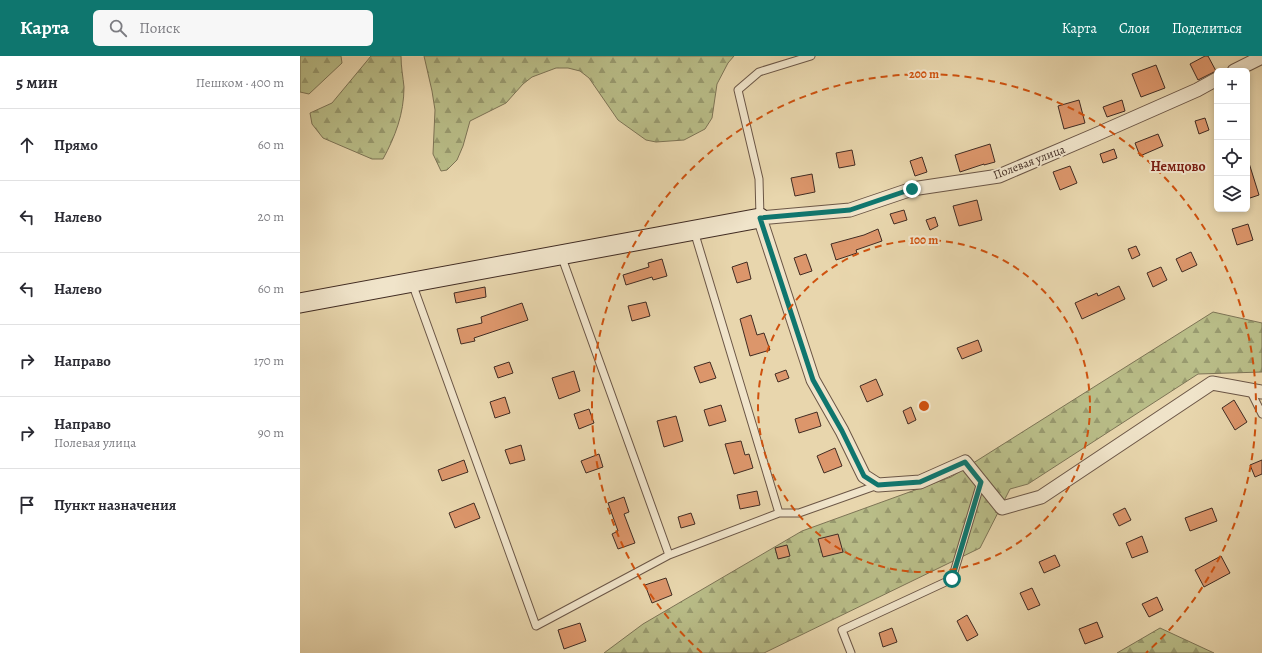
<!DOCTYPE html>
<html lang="ru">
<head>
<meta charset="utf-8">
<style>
	body { margin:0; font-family:Alegreya,serif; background:#f7f7f7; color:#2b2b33 }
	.controls { position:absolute; right:12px; top:12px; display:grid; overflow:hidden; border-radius:6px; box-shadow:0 2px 6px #0003 }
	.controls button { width:36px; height:36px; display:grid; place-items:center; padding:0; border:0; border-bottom:1px solid #e1e1e2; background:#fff; color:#2b2b33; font:20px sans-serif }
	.stop { position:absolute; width:12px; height:12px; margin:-9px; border:3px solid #0f766e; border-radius:50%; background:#fff }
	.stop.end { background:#0f766e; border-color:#fff; box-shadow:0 1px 4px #0008 }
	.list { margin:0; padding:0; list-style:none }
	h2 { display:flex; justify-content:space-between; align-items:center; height:52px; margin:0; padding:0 16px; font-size:17px }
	h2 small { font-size:13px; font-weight:400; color:#7c7c81 }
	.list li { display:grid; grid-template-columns:26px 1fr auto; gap:12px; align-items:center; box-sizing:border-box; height:72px; padding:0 16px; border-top:1px solid #e1e1e2 }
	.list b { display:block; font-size:15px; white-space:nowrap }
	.list p { margin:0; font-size:13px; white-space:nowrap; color:#7c7c81 }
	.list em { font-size:13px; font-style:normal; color:#7c7c81 }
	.icon { flex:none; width:22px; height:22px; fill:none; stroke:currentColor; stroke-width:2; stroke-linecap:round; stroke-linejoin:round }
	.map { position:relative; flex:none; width:962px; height:597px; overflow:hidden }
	header { display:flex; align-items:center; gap:24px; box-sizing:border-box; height:56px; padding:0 20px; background:#0f766e; color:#fff }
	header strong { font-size:19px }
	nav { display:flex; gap:22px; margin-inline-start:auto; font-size:14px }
	.search { width:280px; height:36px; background:#f7f7f7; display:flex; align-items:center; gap:10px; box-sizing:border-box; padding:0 14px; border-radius:6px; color:#7c7c81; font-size:15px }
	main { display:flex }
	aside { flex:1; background:#fff }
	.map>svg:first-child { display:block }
</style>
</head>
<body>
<header>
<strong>Карта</strong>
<div class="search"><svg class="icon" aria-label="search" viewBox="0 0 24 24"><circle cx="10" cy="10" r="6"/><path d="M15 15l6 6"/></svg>Поиск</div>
<nav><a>Карта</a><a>Слои</a><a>Поделиться</a></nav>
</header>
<main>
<aside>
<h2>5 мин<small>Пешком · 400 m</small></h2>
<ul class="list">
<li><svg class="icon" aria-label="ahead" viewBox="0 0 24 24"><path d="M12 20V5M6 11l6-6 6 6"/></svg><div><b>Прямо</b></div><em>60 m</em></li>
<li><svg class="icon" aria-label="left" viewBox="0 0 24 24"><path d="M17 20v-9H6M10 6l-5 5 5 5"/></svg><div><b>Налево</b></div><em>20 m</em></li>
<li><svg class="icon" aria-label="left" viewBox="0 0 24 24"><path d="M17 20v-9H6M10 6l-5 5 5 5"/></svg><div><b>Налево</b></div><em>60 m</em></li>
<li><svg class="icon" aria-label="right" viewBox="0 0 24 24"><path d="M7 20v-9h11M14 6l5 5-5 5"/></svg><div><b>Направо</b></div><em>170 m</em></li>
<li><svg class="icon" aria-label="right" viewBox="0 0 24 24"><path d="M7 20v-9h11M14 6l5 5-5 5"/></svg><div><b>Направо</b><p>Полевая улица</p></div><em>90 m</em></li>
<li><svg class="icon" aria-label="arrive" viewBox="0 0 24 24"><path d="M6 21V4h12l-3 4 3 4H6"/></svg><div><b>Пункт назначения</b></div></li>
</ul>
</aside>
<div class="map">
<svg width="962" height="597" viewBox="0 0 962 597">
	<defs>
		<pattern id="forest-firs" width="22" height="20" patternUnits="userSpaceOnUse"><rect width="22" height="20" fill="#b9bd88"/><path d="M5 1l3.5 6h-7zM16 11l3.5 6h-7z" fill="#989a6f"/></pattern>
	</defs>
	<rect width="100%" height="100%" fill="#e8d6ad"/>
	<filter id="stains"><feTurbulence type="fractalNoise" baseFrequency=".005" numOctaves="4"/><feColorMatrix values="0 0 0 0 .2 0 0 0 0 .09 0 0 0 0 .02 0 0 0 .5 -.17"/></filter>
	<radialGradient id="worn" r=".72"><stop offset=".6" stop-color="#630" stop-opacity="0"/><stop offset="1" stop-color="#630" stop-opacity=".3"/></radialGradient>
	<path fill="url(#forest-firs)" stroke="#7d7456" d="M0,0h41l1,7 -33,31 -9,-2z
		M71,0h30c0,11 2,21 3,31 0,27 -9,50 -21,72h-11l-49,-21 -11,-14 -2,-11 22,-10z
		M124,0h310l-6,7 -11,21 -5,34 -7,11 -21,11 -28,2 -10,-2 -28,-20 -29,-42 -9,-7 -12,-3h-12l-24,9 -9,7 -17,19 -36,18 -7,25 -6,14 -10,10 -6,1 -8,-17 2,-44 -3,-19z
		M913,256l49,11v49l-64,2 -170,110 -18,5 -30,59 -216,105h-160l39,-29 159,-93 149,-54z
		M860,572l54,25h-97z"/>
	<path fill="#dc966b" stroke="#412c23" d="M905,0h3l8,15 -18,9 -8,-16z
		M856,9l9,23 -24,9 -9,-23z
		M779,44l6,23 -21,6 -6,-23z
		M822,44l3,11 -18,6 -4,-10z
		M905,62l4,12 -10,4 -4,-13z
		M858,78l5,12 -23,10 -5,-13z
		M690,88l5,18 -11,3v-1l-24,8 -5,-17z
		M814,93l3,9 -14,5 -3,-9z
		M552,94l3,15 -16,3 -3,-15z
		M622,101l5,15 -12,4 -5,-15z
		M947,107h2l10,32 -12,4z
		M770,110l7,17 -17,7 -7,-18z
		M512,118l3,18 -20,4 -4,-18z
		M677,144l5,20 -23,6 -6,-20z
		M604,154l3,10 -13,4 -4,-10z
		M635,161l3,9 -8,4 -4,-10z
		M948,168l5,16 -16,5 -5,-16z
		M578,173l4,12 -26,9 1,3 -21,7 -5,-16 33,-9z
		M836,190l4,9 -8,4 -4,-10z
		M891,196l6,13 -15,7 -6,-13z
		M506,198l6,17 -12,4 -6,-17z
		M362,203l5,17 -14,4 -1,-3 -26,8 -3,-10 26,-8 -1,-4z
		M447,206l4,17 -14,4 -5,-16z
		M861,211l6,13 -14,7 -6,-14z
		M819,230l6,13 -43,20 -7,-16 22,-10 1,3z
		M185,231l1,10 -30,6 -2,-10z
		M346,246l4,14 -18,5 -4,-15z
		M222,247l6,17 -54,18 1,3 -14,3 -4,-15 25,-6 -1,-6z
		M451,259l6,20 7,-2 6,17 -20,6 -10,-37z
		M678,284l4,11 -20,8 -5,-11z
		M209,306l4,11 -15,5 -4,-11z
		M410,306l6,16 -16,5 -6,-16z
		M486,314l3,8 -11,4 -3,-8z
		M274,315l6,20 -21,8 -7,-21z
		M576,323l7,16 -16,7 -7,-16z
		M205,341l5,16 -15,5 -5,-16z
		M934,344l13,22 -12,8 -13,-22z
		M421,349l5,16 -17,5 -5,-16z
		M611,351l5,13 -8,4 -5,-13z
		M289,353l5,14 -15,6 -5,-15z
		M517,356l4,14 -22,7 -4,-14z
		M376,360l7,25 -19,6 -7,-26z
		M441,385l4,14 4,-1 4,14 -19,6 -9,-30z
		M221,389l4,15 -15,4 -5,-14z
		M535,392l7,18 -18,7 -7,-17z
		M299,398l4,13 -17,6 -5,-12z
		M164,404l4,12 -26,9 -4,-11z
		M962,404v14l-7,3 -5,-12z
		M457,435l3,14 -20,4 -3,-14z
		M324,441l5,15 -5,2 11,29 -17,6 -6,-15 6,-3 -10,-28z
		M174,447l6,15 -25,10 -6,-15z
		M825,452l6,12 -12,6 -6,-12z
		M912,452l5,13 -27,10 -5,-13z
		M391,457l4,11 -14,4 -3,-11z
		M538,478l5,18 -20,5 -5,-18z
		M842,480l6,16 -16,6 -6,-15z
		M487,489l3,11 -12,3 -3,-11z
		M755,499l5,11 -16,7 -5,-11z
		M921,500l9,17 -26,14 -9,-17z
		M366,522l6,17 -20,8 -7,-18z
		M732,532l8,17 -12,5 -8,-17z
		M857,541l6,13 -14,7 -7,-13z
		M667,559l11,20 -11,6 -10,-20z
		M797,566l6,15 -18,7 -6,-15z
		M280,567l6,18 -22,8 -6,-19z
		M592,572l5,14 -14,5 -4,-14z"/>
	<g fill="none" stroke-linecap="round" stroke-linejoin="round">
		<g stroke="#6b5646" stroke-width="9">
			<path id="lane" d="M460,161l-1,-38 -21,-89 21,-18 52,-16
				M112,227l124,343 133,-71 -108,-300
				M950,334l12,24
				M479,457h20l79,-28
				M369,499l110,-42 -85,-282
				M551,597l-9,-23 110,-51 29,-97"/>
		</g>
		<g stroke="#6b5646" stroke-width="15">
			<path id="street" d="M934,15l28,-14
				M917,23l-20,11 -102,45 -96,41 -87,13 -62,21 -90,8 53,162 29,51 22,45 14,9 42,-3 45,-20 37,46 39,-11 171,-114 50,9"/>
		</g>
		<g stroke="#412c23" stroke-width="21">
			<path id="secondary" d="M0,247l460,-85"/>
		</g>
		<use href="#lane" stroke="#f0e4ca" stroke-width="7"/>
		<use href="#street" stroke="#f0e4ca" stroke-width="13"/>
		<use href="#secondary" stroke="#f0e4ca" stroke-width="19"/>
	</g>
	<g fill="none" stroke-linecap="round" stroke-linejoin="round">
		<path stroke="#0f766e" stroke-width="5" d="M612,133l-62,21 -90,8 53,162 29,51 22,45 14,9 42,-3 45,-20 16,20 -29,97"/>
	</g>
	<g fill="none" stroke="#cf520f" stroke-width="2" stroke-dasharray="7 5">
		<circle cx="624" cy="350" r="166"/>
		<path d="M402 597A332 332 0 1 1 846 597"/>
	</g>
	<g text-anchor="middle" stroke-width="4" stroke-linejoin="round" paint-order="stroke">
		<g font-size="12" fill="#412c23" stroke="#f0e4ca">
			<text transform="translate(729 106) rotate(-21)" y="4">Полевая улица</text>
		</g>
		<g font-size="14" font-weight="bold" fill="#7a1f14" stroke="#f0e4ca">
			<text x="878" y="115">Немцово</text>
		</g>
	</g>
	<circle cx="624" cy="350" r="6" fill="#cf520f" stroke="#f0e4ca" stroke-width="2"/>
	<g font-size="12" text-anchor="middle" font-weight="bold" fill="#cf520f" stroke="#f0e4ca" stroke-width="4" stroke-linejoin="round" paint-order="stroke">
		<text x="624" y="22">200 m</text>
		<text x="624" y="188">100 m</text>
	</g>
	<rect width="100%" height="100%" filter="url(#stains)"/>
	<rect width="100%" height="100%" fill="url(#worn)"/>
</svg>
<div class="controls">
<button>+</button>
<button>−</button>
<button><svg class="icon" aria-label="locate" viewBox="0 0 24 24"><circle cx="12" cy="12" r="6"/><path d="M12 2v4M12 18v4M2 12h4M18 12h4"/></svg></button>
<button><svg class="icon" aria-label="layers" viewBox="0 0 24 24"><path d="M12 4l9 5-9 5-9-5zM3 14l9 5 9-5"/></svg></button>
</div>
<div class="stop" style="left:652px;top:523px"></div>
<div class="stop end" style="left:612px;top:133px"></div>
</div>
</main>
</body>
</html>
